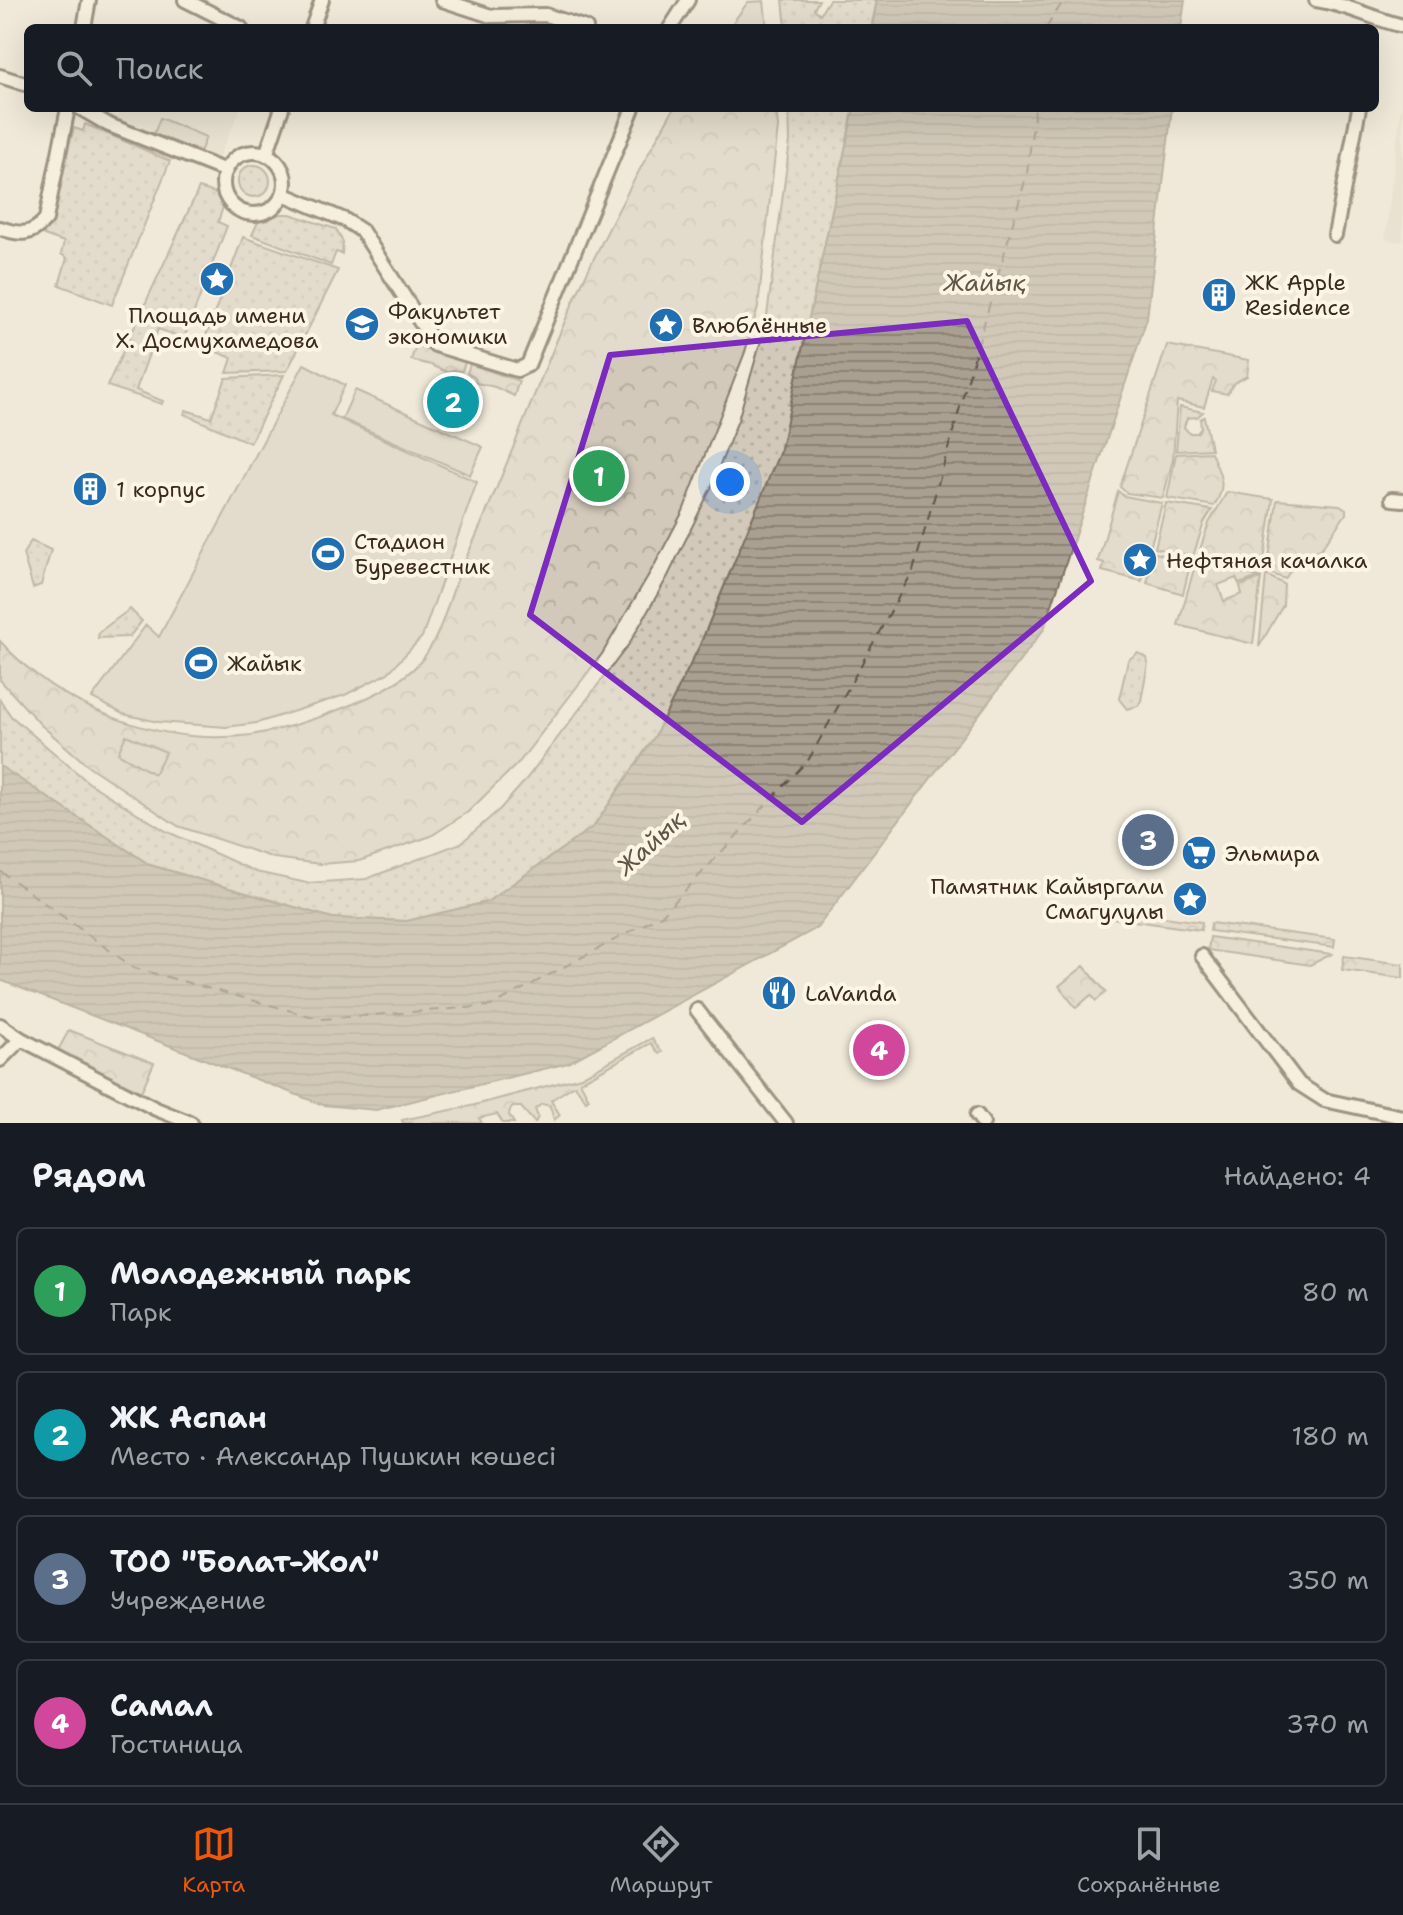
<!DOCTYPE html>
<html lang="ru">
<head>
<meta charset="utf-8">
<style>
	body { margin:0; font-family:"Shantell Sans",sans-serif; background:#20242c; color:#f1f3f6 }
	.you { position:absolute; left:730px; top:482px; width:28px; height:28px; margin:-20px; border:6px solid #fff; border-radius:50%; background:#1a73e8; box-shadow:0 0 0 12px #1a73e833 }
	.badge { display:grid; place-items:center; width:52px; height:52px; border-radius:50%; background:#ea580c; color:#fff; font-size:26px; font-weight:700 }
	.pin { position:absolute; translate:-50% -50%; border:4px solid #fff; box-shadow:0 2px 8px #0006 }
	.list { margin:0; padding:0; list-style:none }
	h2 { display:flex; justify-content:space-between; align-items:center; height:104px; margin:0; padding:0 32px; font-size:34px }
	h2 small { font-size:26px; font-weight:400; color:#9ea1a6 }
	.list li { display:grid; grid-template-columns:52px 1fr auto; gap:24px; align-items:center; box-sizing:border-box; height:128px; margin:0 16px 16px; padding:0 16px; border:2px solid #363941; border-radius:12px }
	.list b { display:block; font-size:30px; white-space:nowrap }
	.list p { margin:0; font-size:26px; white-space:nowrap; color:#9ea1a6 }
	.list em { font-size:26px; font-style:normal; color:#9ea1a6 }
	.icon { flex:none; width:44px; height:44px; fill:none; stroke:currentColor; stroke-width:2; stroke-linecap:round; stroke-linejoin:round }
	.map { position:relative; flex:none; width:1403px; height:1123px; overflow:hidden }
	.search { position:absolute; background:#171b24; box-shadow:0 8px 32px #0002; left:24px; right:24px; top:24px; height:88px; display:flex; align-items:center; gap:20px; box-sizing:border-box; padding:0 28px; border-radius:12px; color:#9ea1a6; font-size:30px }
	.sheet { height:680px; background:#171b24 }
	nav { display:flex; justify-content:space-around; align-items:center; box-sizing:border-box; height:112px; border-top:2px solid #363941; background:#171b24; font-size:22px; color:#9ea1a6 }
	nav a { display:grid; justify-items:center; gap:4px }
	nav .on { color:#ea580c }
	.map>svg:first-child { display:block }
</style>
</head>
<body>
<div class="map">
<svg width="1403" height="1123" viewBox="0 0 1403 1123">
	<defs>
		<pattern id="grass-dots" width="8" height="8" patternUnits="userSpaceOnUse" patternTransform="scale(2)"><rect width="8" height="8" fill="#d2c9ba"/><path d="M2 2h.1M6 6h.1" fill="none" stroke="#b5ad9f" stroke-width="1.8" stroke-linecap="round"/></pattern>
		<pattern id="forest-crowns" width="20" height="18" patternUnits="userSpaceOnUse" patternTransform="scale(2)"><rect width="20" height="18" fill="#d2c9ba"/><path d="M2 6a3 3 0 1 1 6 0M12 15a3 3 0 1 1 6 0" fill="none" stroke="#b5ad9f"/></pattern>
		<pattern id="water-rules" width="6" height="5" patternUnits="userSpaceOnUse" patternTransform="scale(2)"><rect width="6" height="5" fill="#aaa091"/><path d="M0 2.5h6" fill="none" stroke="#8c8376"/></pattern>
	</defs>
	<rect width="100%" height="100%" fill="#f0e9d9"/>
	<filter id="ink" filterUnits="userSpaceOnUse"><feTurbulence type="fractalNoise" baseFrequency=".0125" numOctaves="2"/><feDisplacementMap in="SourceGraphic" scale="16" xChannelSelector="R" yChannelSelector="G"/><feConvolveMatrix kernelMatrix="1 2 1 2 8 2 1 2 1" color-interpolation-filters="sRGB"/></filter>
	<g filter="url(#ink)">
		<path fill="#e1d9c9" d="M1402,97h1v145l-18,-2z
			M121,108h120l-24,53 -100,-39z"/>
		<path fill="url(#grass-dots)" stroke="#867a6c" stroke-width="2" d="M783,0h36l-5,9 6,5 9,-14h48l-6,28h-85z
			M789,108h65l-73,341 -81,196 -45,91 -61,90 -107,76 -80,19 -75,-3 -182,-53 -150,-99v-66l11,16 78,67 77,48 90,41 51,11 59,-4 95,-36 39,-34 24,-27 105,-138 39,-68 42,-86 28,-70 28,-97 24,-182z
			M85,124l85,37 -58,144 -53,-20 8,-27 -6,-4 3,-12 -20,-7 30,-107 9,3z
			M238 181a16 16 0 1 1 32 0a16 16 0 1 1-32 0Z
			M199,188l16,5 8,14 -5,15 9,4 -43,112 -26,-9 -22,61 27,11 -1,3 -55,-18z
			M280,214h10l46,15 7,13 -1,12 -6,-2 -5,13 -79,-30 6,-13z
			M243,237l95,33 -51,101 -60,2 5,-15 -30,-12z
			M284,375l-34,68 -66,-29 2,-4 25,8 15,-40z
			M31,541l20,9 -10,35 -8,3 -10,-34z
			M130,609l12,12 -13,16 -31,1 1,-6z
			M1138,653l9,5 1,5 -7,38 -3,5 -11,3 -8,-10 9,-39z"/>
		<path fill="url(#forest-crowns)" stroke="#867a6c" stroke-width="2" d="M764,1l3,27h-38l19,-26z
			M674,108h102l2,19 -20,180 -13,45 -62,159 -28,53 -53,90 -82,107 -52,51 -37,24 -72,25 -39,3 -46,-6 -96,-32 -91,-61 -46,-40 -41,-45v-39c60,67 160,106 251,94 31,-5 63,-15 92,-27 26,-10 59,-25 77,-46 20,-23 26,-55 37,-82 9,-23 20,-45 29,-67 31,-72 58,-146 90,-217 30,-65 63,-127 98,-188z
			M416,345l49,17 -3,9 -10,-1 -3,3 -18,-8 -20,-5z
			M1167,345l82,15 -2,16 -13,7 -7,11 -15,-3 4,-10 -3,-2 -9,28 -27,-6 -4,58 -10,39 -36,-5 -7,-6z
			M470,364l49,17 -5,15 -19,-9 -19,-4 -1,-5 -8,-5z
			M1180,407l23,5 -6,5 -10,1 -3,9 5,6h8l4,-5 -1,-9 4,-2 7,32 -35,2z
			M1211,452c9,23 17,32 3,54l-47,-8 9,-44z
			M1118,491l6,5 38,7 -13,49 -13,-3 -3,16 12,3 -3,13 -40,-10 2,-8 -6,-2z
			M1227,492l46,7 -11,75 -65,-16 12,-35z
			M1277,500l63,5 6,4v5l-25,35 -23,9 -13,21 -18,-7z
			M1166,503l46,7 -8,13 -11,33 -38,-8z
			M1155,553l36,8 -8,33 -36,-11z
			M1196,562l63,15 -20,7 -3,-6 -18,7 6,16 18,-7 -2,-8 21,-8 -8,66 -75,-19z
			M1266,575l18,9 -1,21 -24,42z
			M1098,908l104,14 -1,8 -104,-14z
			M1211,923l124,16 -1,8 -124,-16z
			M1210,937l122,17 -22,11 -102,-15z
			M1344,956l59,8v14l-61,-8z
			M1084,966l22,26 -10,9 -5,-6 -15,13 -17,-22z
			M69,1030l85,33 -13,29 -84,-40z
			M652,1038l10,14 -3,2 -8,-11 -71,39 9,17 -3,2 -11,-16 -24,15 9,15 -6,5 -4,-14 -8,-2 -7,5 3,8 -3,6 -14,-16h-8l-3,3 -1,5 5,8h-11l-6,-9 -18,4 3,5h-79l-1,-3 69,-14 110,-29z"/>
		<path fill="#d2c9ba" stroke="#867a6c" stroke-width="2" d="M160,118l46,19 -6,15 -46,-18z
			M304,364l41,21 -14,30 146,67 -55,155 -34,36 -43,22 -88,28 -31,4 -68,-5 -35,-8 -31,-16 54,-73 13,12z
			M355,390l128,57 -13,28 -128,-56z
			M126,735l40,17 -12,22 -36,-21z"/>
		<path fill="url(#water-rules)" stroke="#7e7163" stroke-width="2" d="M877,0h308l-4,28h-309z
			M854,108h318l-25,210 -103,311 -227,299 -249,135 -192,47 -53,-5 -323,-125v-214l150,99 182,53 75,3 80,-19 107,-76 61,-90 45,-91 81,-196z"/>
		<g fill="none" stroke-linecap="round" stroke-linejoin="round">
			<path stroke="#625346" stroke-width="2" stroke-dasharray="10 8" stroke-linecap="butt" d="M1046,28l18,-28
				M0,871l134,97 187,51 170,-13 172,-92 146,-155 104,-188 114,-397 8,-66"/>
			<g stroke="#3b2a1e" stroke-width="18">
				<path id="minor" d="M185,0l56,28
					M442,0l49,16 55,-1 40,13
					M1316,0c30,4 57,19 87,26
					M84,28l5,-28
					M312,28l10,-28
					M670,28l18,-28
					M0,76l28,9
					M80,108l29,17 117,46
					M223 183a31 31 0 1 1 62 0a31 31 0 1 1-62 0Z
					M266,155l16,-47
					M283,194l62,26 17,11 73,114 82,25 11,-5 105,-257
					M0,228c20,7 32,8 46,-9l22,-111
					M1335,235l24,-127
					M1392,499l11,1
					M1202,956l97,128 25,16 79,17
					M697,1010l89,113
					M0,1025l21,14 135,70 35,14
					M0,1060l21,-21
					M977,1115l6,8"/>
			</g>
			<use href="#minor" stroke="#fcf5e5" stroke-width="12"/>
		</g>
	</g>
	<path d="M0 0H1403V1123H0ZM967,321l124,260 -289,241 -272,-207 80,-260z" fill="#f0e9d9" fill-opacity=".55" fill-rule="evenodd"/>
	<path fill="none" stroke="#7b2cbf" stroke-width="6" stroke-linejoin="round" d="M967,321l124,260 -289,241 -272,-207 80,-260z"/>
	<defs>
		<g id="sight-disc" transform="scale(1.8)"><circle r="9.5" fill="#1f6fb2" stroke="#fcf5e5"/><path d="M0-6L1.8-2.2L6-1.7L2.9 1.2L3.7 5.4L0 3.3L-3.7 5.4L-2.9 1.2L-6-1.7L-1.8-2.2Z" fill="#fff"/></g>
		<g id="building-disc" transform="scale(1.8)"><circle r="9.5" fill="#1f6fb2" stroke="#fcf5e5"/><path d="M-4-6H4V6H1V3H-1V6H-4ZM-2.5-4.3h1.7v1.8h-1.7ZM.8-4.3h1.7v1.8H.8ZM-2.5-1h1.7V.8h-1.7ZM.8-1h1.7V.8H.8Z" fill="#fff"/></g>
		<g id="university-disc" transform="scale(1.8)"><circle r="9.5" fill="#1f6fb2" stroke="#fcf5e5"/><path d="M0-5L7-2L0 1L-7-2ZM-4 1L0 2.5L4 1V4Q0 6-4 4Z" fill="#fff"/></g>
		<g id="stadium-disc" transform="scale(1.8)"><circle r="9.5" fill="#1f6fb2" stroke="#fcf5e5"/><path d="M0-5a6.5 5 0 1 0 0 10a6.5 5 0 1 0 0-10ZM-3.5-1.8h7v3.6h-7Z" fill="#fff"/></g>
		<g id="supermarket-disc" transform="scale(1.8)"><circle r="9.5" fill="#1f6fb2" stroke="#fcf5e5"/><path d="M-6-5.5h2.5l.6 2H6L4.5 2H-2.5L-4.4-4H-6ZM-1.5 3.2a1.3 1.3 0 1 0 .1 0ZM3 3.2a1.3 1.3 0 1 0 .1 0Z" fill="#fff"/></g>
		<g id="restaurant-disc" transform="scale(1.8)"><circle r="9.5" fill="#1f6fb2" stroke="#fcf5e5"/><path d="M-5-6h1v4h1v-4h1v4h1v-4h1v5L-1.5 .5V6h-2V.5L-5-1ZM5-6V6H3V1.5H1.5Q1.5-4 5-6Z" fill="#fff"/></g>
	</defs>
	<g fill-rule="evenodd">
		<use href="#sight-disc" x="217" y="279"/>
		<use href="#building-disc" x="1219" y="295"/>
		<use href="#university-disc" x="362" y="324"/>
		<use href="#sight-disc" x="666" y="325"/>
		<use href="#building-disc" x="90" y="489"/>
		<use href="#stadium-disc" x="328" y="554"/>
		<use href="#sight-disc" x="1140" y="560"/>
		<use href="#stadium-disc" x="201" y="663"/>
		<use href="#supermarket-disc" x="1199" y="853"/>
		<use href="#sight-disc" x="1190" y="899"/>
		<use href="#restaurant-disc" x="779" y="993"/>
	</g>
	<g text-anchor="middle" stroke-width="8" stroke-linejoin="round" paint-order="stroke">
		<g font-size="22" fill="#3b2a1e" stroke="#fcf5e5" text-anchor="start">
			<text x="1245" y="290">ЖК Apple<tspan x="1245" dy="25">Residence</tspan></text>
			<text x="388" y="319">Факультет<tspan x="388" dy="25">экономики</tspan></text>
			<text x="217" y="323" text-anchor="middle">Площадь имени<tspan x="217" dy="25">Х. Досмухамедова</tspan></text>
			<text x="692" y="333">Влюблённые</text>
			<text x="116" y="497">1 корпус</text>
			<text x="354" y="549">Стадион<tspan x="354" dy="25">Буревестник</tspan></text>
			<text x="1166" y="568">Нефтяная качалка</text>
			<text x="227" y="671">Жайык</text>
			<text x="1225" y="861">Эльмира</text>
			<text x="1164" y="894" text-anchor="end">Памятник Кайыргали<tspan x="1164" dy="25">Смагулулы</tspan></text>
			<text x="805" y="1001">LaVanda</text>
		</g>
		<g font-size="24" font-style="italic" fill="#625346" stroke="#fcf5e5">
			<text x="985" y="291">Жайық</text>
			<text transform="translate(651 843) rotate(-42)" y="8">Жайық</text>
		</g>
	</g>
</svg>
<div class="you"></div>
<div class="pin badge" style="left:599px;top:476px;background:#2e9e5b">1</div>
<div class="pin badge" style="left:453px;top:402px;background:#0f9aa8">2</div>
<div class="pin badge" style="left:1148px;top:840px;background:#5c6f8a">3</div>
<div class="pin badge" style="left:879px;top:1050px;background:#d1479c">4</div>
<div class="search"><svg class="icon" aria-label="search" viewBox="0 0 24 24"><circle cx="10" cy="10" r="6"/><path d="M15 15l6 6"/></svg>Поиск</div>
</div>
<section class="sheet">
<h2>Рядом<small>Найдено: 4</small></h2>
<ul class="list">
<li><span class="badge" style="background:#2e9e5b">1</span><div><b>Молодежный парк</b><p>Парк</p></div><em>80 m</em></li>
<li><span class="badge" style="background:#0f9aa8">2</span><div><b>ЖК Аспан</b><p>Место · Александр Пушкин көшесі</p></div><em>180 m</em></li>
<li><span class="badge" style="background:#5c6f8a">3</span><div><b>ТОО &quot;Болат-Жол&quot;</b><p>Учреждение</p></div><em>350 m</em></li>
<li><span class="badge" style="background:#d1479c">4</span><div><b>Самал</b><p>Гостиница</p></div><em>370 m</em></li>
</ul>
</section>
<nav>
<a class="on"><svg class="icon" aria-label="map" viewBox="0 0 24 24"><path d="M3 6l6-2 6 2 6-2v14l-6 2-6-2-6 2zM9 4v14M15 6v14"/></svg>Карта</a>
<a><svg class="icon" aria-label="directions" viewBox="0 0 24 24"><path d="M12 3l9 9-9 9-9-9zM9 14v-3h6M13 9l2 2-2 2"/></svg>Маршрут</a>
<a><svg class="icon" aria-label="saved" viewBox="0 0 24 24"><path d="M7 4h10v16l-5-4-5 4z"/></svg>Сохранённые</a>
</nav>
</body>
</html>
